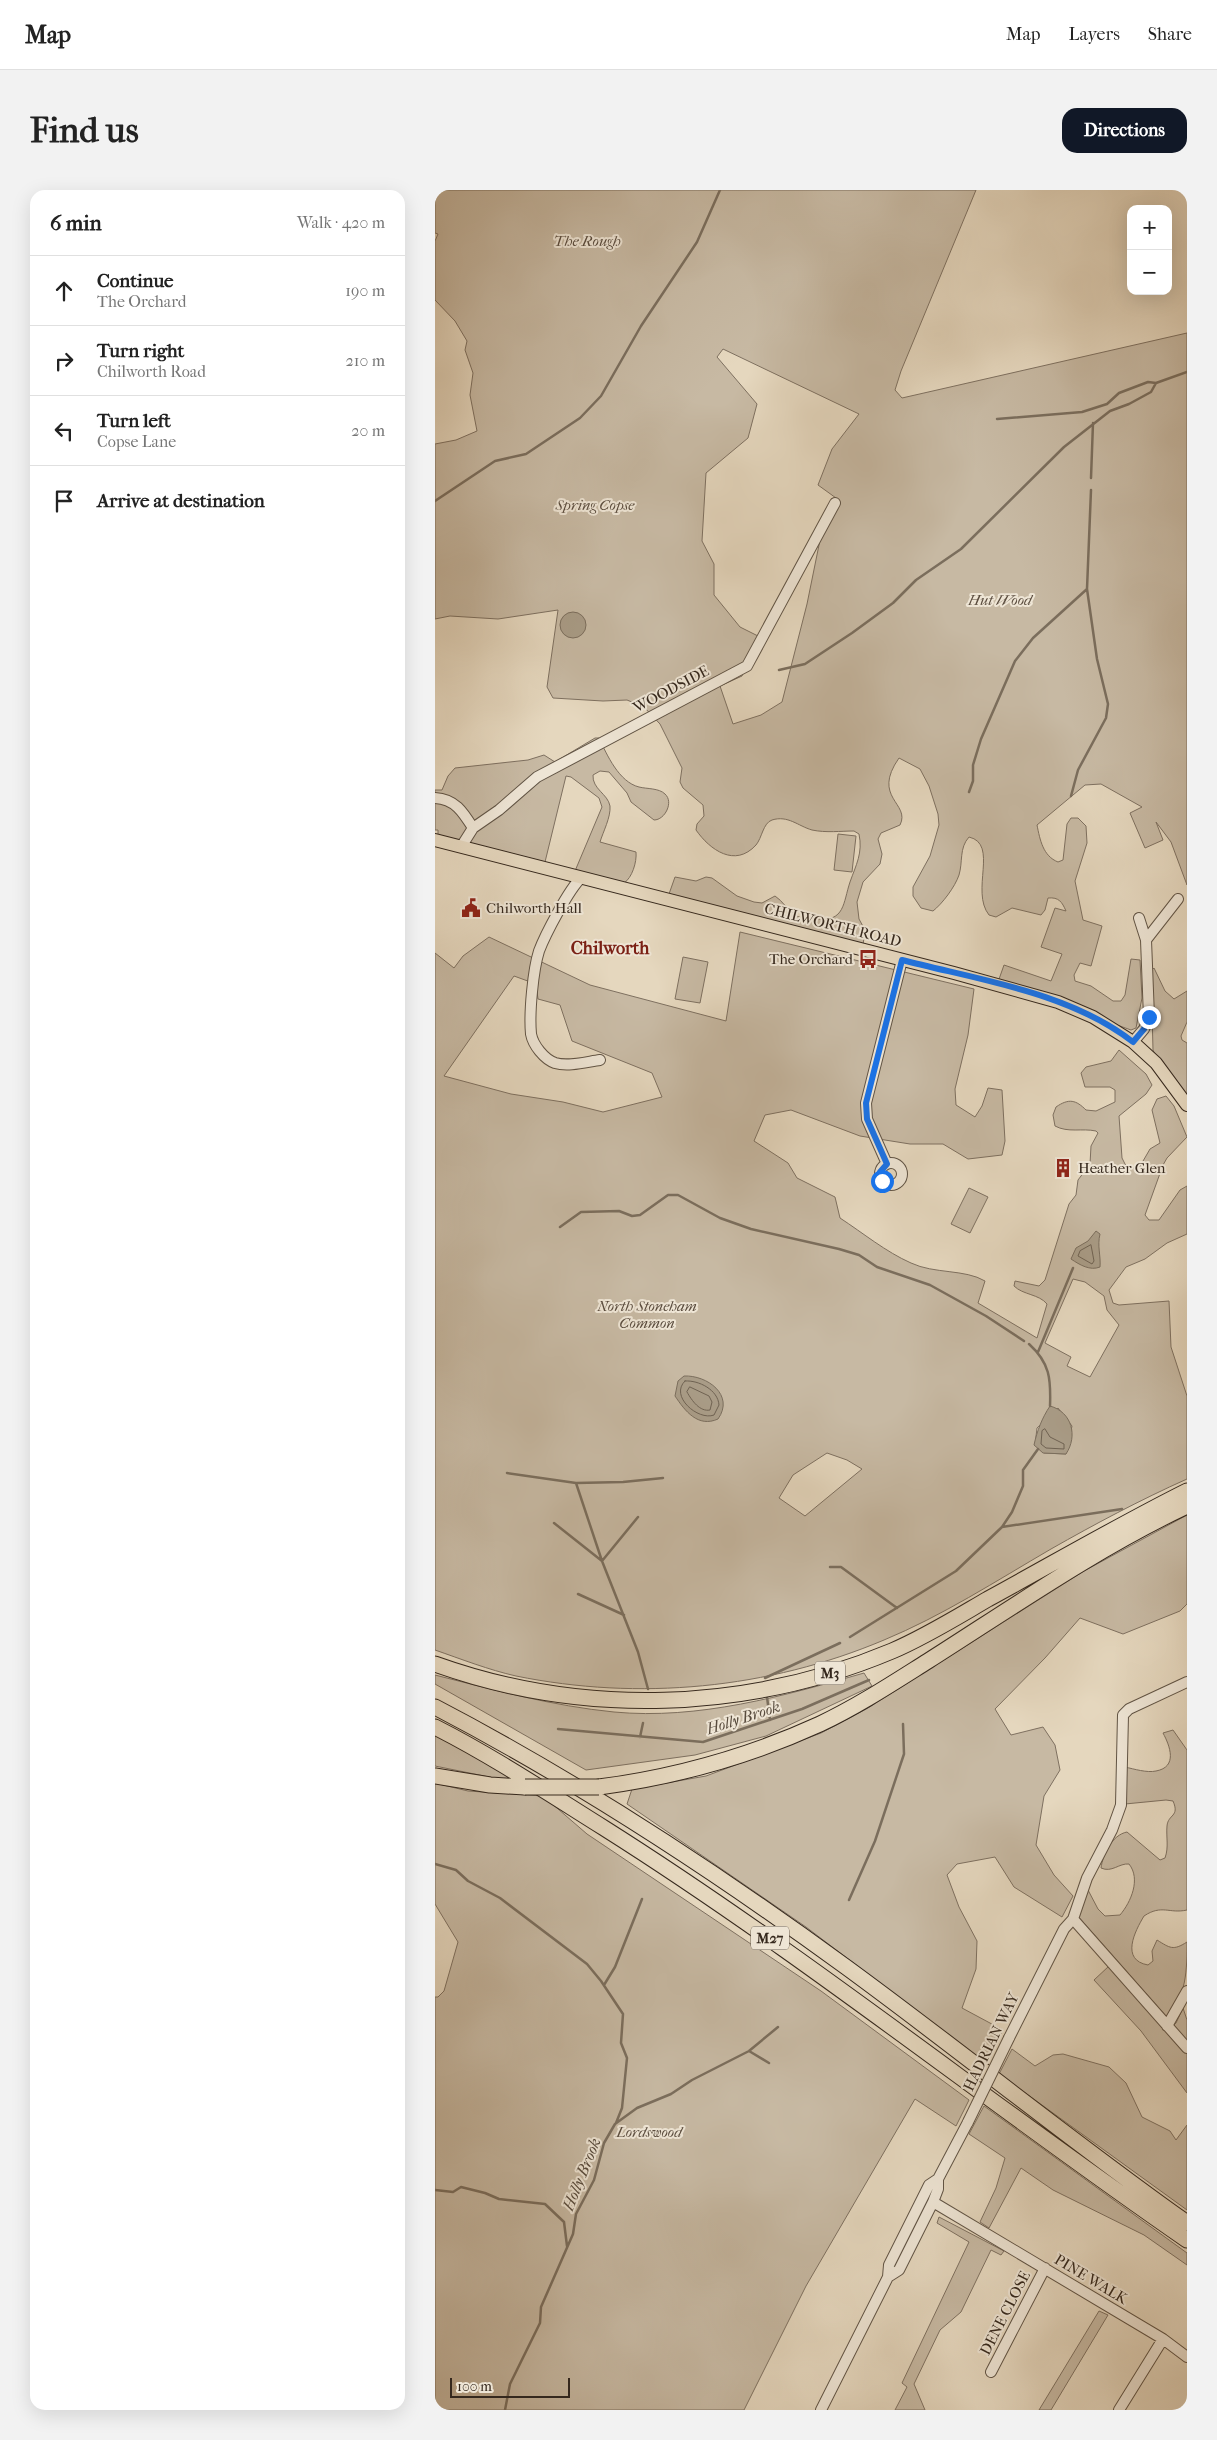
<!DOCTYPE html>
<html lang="en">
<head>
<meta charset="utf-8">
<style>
	body { margin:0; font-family:"IM FELL French Canon",serif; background:#f2f2f2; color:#222 }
	.controls { position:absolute; right:15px; top:15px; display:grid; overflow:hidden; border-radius:10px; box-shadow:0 5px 20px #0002 }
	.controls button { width:45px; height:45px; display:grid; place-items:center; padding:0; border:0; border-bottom:1px solid #e0e0e0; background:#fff; color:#222; font:25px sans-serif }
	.scale { position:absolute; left:15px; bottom:12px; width:120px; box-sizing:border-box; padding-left:5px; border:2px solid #35281d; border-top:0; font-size:14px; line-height:18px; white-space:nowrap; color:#35281d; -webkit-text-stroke:4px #eee5d5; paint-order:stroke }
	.stop { position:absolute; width:15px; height:15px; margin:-11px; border:4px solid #1a73e8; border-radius:50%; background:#fff }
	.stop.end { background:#1a73e8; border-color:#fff; box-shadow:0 1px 5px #0008 }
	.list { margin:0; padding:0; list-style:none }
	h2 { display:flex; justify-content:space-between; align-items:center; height:65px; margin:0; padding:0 20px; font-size:21px }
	h2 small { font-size:16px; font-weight:400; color:#767676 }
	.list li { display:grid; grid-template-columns:32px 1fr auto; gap:15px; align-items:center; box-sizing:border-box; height:70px; padding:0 20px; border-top:1px solid #e0e0e0 }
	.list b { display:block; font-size:19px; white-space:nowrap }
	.list p { margin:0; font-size:16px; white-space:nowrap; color:#767676 }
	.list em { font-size:16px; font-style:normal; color:#767676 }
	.icon { flex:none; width:28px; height:28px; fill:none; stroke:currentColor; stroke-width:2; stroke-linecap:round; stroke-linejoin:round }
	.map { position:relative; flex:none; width:752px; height:2220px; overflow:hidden; border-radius:15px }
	header { display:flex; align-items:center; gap:30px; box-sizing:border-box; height:70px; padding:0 25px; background:#fff; border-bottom:1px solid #e0e0e0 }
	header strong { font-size:24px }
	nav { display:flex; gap:28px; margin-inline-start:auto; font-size:18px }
	.intro { display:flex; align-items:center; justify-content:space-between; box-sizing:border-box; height:120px; padding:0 30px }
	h1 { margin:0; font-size:35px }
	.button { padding:12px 22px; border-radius:15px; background:#111827; color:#fff; font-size:18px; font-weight:700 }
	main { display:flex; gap:30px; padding:0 30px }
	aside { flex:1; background:#fff; border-radius:15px; box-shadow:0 5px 20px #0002 }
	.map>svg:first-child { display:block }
</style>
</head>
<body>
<header>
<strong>Map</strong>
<nav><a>Map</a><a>Layers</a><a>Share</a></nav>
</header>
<div class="intro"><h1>Find us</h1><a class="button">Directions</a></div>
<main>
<aside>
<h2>6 min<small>Walk · 420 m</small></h2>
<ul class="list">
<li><svg class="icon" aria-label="ahead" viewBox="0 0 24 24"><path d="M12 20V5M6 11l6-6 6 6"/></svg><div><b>Continue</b><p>The Orchard</p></div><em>190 m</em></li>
<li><svg class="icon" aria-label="right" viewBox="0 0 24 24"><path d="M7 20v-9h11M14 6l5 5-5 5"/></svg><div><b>Turn right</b><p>Chilworth Road</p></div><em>210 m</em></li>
<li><svg class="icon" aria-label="left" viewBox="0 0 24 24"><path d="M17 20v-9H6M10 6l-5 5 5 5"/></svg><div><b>Turn left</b><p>Copse Lane</p></div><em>20 m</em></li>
<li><svg class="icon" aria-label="arrive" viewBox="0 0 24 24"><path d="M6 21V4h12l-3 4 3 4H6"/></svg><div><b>Arrive at destination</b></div></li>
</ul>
</aside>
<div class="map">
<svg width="752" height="2220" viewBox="0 0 752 2220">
	<rect width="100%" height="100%" fill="#e5d7be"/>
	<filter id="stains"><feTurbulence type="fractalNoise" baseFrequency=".004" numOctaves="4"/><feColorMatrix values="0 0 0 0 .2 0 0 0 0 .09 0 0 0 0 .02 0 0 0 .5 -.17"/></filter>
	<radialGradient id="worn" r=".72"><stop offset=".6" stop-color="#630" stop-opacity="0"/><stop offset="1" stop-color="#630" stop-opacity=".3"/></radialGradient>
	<path fill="#c7b9a3" stroke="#7e7060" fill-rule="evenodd" d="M0,0h541l-75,181 -6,19 7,8 285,-65v552l-16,-43 -15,-20 7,18 -18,8 -15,-35 12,-6 -41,-23 -16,1 -48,40c3,15 6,31 21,37l5,-2 4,-36 4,-6h7l8,8 1,17 -12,38 8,39 19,6 -11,40 -11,-3 -6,12 1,6 16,5 22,15h8l4,-6 6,-36 9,1 2,38 -6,30 -5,2 -133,-48 6,-17 47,16 11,-27 -21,-7 14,-39 11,3c-4,-9 -7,-14 -18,-13l-3,12 -4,5 -29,-7 -16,9 -7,-2c-19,-24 10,-71 -20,-78 -10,11 -6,25 -10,38 -4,12 -17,29 -26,36l-12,-3 -8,-12v-9l17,-31 9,-31 -1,-11 -9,-28 -9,-17 -21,-11c-28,40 12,45 1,67l-19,8 -3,6 4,15 -2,10 -17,18 -6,20 2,17 6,11 -2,15 -194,-51 6,-17 21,4 10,-4 6,1 25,18 17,6 8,1 13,-7c8,5 12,14 20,19 6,4 15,4 22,4 28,3 26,-16 33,-37 6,-17 13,-29 9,-48l-5,-3c-13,0 -28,2 -42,-1 -14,-4 -24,-15 -40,-10 -9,3 -10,18 -16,25 -21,23 -46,5 -60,-15l1,-6 7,-8 -1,-11 -20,-17 -3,-6 2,-14 -22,-44 -16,-17 -17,-7 -24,1 -50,-3 -6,-11 11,-77 -60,9 -48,-3 -15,3v-175l21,-4 21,-9 -7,-36 3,-22 -8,-23 2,-9 -12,-20 -20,-21v-59l3,-7 -3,-1zM288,159l136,65 -27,35 -14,36 18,13 -16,42 -13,64 -25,98 -21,13 -28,9 -13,-38 22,-10 16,-40 -18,-9 -26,-32v-31l-12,-23 4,-68 42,-35 9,-34 -40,-47z
		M160,548h4c8,17 20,44 40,49 8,2 20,1 26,7 9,8 0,26 -11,26l-23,-18 -4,-9 -18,-21 -9,-1 -7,4c-1,14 15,19 17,31 1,11 -7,26 -10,36l36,10c1,10 -4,26 -12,31l-49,-12 27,-64 -3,-9 -28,-21 -5,-1 -21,86 -107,-27v-5h-3v-40h7l6,-14 7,-8 73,-8 16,-5 11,7z
		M403,644l18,2 -4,36 -18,-2z
		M305,742l234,57 -6,46 -13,54 1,16 19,12 7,-11 6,-18 14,2 3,51 -3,14 -34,4 -25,-15h-33l-50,-8 -69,-26 -26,5 -11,26 34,22 9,15 38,19 5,21c23,15 46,34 71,45 23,11 54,6 74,18l-7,22 59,35 10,-34c-8,-10 -24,-9 -33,-18l1,-5 24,5 6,-6 24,-76 7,-9 2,-15 12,-16 1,-18 7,-13 -2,-2c-14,-3 -28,2 -41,-5l-2,-11 3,-8c13,-9 20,-7 30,3l10,1 19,-9v-12l-5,-3h-25l-4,-14 5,-6 25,-6 8,-11 27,24 6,11 -6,9 -27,22 3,42 3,6 4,4h10l11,-19 10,-6 -8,-33 5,-11 9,-3 8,10 13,31 -20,21 -4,7 -18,50 4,5h10l21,-30 7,-4v48l-20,9 -22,16 -19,8 -17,23 4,13 6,2 50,-4 2,46 16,49v83c-47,21 -92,45 -136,70 -55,32 -109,67 -167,91 -116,49 -245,61 -368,36 -27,-6 -55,-17 -81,-26v-697l19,15 9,-12 26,-19 101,48 136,36zM79,786l22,8 2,15 22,6 12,36 80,32 10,24 -59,15 -40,-10 -52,-8 -67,-18zM638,1089l12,3 19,14 3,14 12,15 -29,52 -23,-11 4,-9 -26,-14zM623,1218l14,18 -6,28 -22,-1 -9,-8 2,-17zM392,1263l20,7 15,9 -57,47 -26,-18 14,-23z
		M248,767l25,5 -8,41 -25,-4z
		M719,778l11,23 9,8 13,-8v31l-6,14 1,4 5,3v52l-31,-38 -3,-7 -2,-79z
		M534,998l19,9 -18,36 -19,-9z
		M752,1325v89l-7,7 -57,23 -43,-16 -35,40 -50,51 16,26 32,-8 12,18 5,25 -16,26 -8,49 18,30 19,21 -11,21 -48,-30 -19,-30 -38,7 -10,11 12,32 18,34 -1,28 -14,39 41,22 -18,33 -179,-136 -179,-123 5,-15 74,-13 115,-43 47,-25 216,-137z
		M429,1483l8,13 -106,50 -71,19 -109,15 -151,-86v-9c59,15 118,31 179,37 84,8 170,-16 250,-39z
		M738,1540l14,20v160c-18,4 -25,-6 -43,6 -9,15 -24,44 4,49l5,-4 -1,-10 5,-11c13,8 16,11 30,2 0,26 0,56 -21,74l-90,-102 12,-24 10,19 7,7 15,-1c11,-13 21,-36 9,-51 -10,-1 -17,9 -28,4 2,-14 11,-33 26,-36l33,28 5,-2c4,-11 1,-21 2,-32 1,-12 13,-9 6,-25l-7,-1 -41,4v-37c9,2 22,6 31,4 22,-4 14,-25 7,-38z
		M0,1543l84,47 -25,-2 -59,-12z
		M0,1593l33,8 75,5 44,38 234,157 148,109 -13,26 -41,-27 -109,187 -62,124h-309v-413h3l6,-6 14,-49 -23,-38z
		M674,1776l57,65 10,-8 7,-15 4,12v73l-46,-62 -47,-51z
		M577,1859l23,17 18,-11 10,-1 46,13 17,16 16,34 28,14 6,9 11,-15v85l-188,-136z
		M549,1916l203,147v12l-43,-30 -91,-45 -32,-22 -32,60 -9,-6 16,-34 9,-30 -36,-24z
		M504,2027l65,34 -3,4 -10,-5 -30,62 -21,18 -26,54 11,26h-30l12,-23 -5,-4 67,-141 -32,-19z
		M664,2121l9,4 -57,95h-12z"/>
	<path fill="#a99c87" stroke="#7b6e5d" d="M125 435a13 13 0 1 1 26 0a13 13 0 1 1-26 0Z
		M661,1041l4,3c-3,12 1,22 0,33 -10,4 -20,-2 -29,-8l5,-11 12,-7z
		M249,1186c23,-1 51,19 34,43 -20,9 -33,-8 -43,-23l3,-15z
		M615,1216c22,6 28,30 16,48l-23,-1 -9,-8c3,-14 8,-27 16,-39z"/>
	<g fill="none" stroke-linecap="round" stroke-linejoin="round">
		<path stroke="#6f6252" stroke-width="1" d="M656,1055l3,16 -2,3 -14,-8 2,-5z
			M250,1191c14,-1 33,9 34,24l-5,10c-16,6 -45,-19 -29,-34z
			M255,1197l19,9 3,6 -2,8c-10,2 -18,-9 -23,-18z
			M610,1239l5,8 14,7v5l-18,-1 -5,-4 1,-13z"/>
		<path stroke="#7b6e5d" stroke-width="2.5" d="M562,229l85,-7 25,-8 12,-11 29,-11 8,1
			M656,288l2,-55
			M0,311l60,-40 31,-7 54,-36 21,-22 40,-70 56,-84 23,-52
			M344,480l26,-6 47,-31 41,-30 23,-23 45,-31 103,-102 46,-36 19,-7 22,-12 5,-9 31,-11
			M534,602l4,-11v-16l8,-26 34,-78 18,-23 54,-49
			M636,606l7,-26 28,-52 2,-14 -11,-45 -10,-70 4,-99
			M125,1037l21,-15 38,-1 13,5 8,-1 28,-20h10l42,23 31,11 88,20 20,6 18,12 53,18 56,31 38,25
			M594,1154c21,19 22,35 21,62
			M603,1162l35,-84
			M72,1283l69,10 47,-1 40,-4
			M141,1293l26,78 36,91 10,37
			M119,1333l48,38 36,-44
			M567,1337l120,-18
			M395,1377h11l56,41
			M143,1404l46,21
			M415,1447l106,-66 46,-44 10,-15 11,-26v-16l15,-21
			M330,1488l75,-35
			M332,1507l3,23
			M123,1539l145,13 99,-33 67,-29
			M205,1547l3,-14
			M0,1674l21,6 12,11 32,17 87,66 14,17 22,33 -2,29 6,15 -5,50 -6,15
			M414,1710l26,-59 29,-87 -1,-30
			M169,1795l11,-18 27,-68
			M314,1861l20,12
			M0,2000l18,2 8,-5 24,6 14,6 46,5 19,18 3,24
			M70,2220l5,-26 30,-61 1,-16 32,-73 3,-20 18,-34 10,-37 11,-19 22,-16 34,-14 21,-14 57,-29 29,-24"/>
		<g stroke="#615445" stroke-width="12">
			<path id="minor" d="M0,608c20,1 28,14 38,30
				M26,657l12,-19 26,-18 38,-33 210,-111 88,-163
				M146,688c-12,11 -36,57 -42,73 -6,19 -10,62 -8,83 2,11 13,25 24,29 13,4 31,-1 45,-3
				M711,750l32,-41
				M698,852l11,-13 5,-12 -3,-77 -7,-22
				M445 984a11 11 0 1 1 22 0a11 11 0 1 1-22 0Z
				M452,974l-20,-45 -1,-16 36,-143
				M638,1729l14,-41 25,-48 9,-25 2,-90 6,-6 58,-27
				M638,1729l114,129
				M732,1836l20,-35
				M574,1848l55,-109 9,-10
				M498,2012l230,137 -44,71
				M453,2087l11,-7 34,-68 5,-13v-10l30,-57
				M728,2149l24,18
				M556,2182l54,-104
				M386,2220l67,-133 1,-12 40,-80 9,-6"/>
		</g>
		<g stroke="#35281d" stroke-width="14">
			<path id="major" d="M0,650l519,133 104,29 35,15 40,25 23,21 31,42"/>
		</g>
		<g stroke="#35281d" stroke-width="17">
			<path id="highway" d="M0,1474c148,53 312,48 457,-13 33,-14 65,-34 96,-52 66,-36 131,-74 199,-108
				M0,1517c142,74 281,165 411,260 115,84 225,174 341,256
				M0,1537c59,30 113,66 169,101 201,127 387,277 583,412
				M0,1586l55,9 35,2
				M164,1597c76,-10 151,-31 221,-63 38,-18 73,-41 108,-63 85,-54 168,-112 259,-155"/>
		</g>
		<use href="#minor" stroke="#eee5d5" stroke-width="10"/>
		<use href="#major" stroke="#e5d7be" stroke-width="12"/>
		<use href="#highway" stroke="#e5d7be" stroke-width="15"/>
		<g stroke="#615445" stroke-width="12" stroke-linecap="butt">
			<path id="minor-bridge" d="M533,1932l41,-84"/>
		</g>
		<g stroke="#35281d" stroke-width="17" stroke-linecap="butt">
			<path id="highway-bridge" d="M90,1597h74"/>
		</g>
		<use href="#minor-bridge" stroke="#eee5d5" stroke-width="10"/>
		<use href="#highway-bridge" stroke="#e5d7be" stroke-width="15"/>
	</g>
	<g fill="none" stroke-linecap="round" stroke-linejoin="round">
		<path stroke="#1a73e8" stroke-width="6" d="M447,991l-2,-9 7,-8 -20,-45 -1,-16 36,-143c77,20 167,32 231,82l11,-13 5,-12"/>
	</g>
	<defs>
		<g id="civic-bare" transform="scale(1.5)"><path d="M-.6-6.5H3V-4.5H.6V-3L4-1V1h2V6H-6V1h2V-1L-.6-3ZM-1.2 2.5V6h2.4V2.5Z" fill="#8f2418" stroke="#eee5d5" stroke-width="2.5" paint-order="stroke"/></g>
		<g id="bus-bare" transform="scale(1.5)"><path d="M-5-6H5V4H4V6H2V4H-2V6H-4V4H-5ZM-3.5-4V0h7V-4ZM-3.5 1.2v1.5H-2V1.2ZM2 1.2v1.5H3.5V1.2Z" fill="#8f2418" stroke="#eee5d5" stroke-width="2.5" paint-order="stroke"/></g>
		<g id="building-bare" transform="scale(1.5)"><path d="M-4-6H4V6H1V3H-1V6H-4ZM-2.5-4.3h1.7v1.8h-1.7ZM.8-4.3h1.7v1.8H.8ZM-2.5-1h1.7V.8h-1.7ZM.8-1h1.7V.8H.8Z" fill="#8f2418" stroke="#eee5d5" stroke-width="2.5" paint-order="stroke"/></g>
	</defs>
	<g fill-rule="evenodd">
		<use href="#civic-bare" x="36" y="718"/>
		<use href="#bus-bare" x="433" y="769"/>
		<use href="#building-bare" x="628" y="978"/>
	</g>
	<g text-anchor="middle" stroke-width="4" stroke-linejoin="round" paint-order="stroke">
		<g fill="#eee5d5" stroke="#6c6154" stroke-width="1">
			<rect x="380" y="1471.5" width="30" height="23" rx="4"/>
			<rect x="316" y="1736.5" width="38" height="23" rx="4"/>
		</g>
		<g font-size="14" font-weight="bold" fill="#35281d">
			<text x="395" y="1488">M3</text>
			<text x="335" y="1753">M27</text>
		</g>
		<g font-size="15" font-style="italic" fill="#5a4c3e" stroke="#eee5d5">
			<text x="152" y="56">The Rough</text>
			<text x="160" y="320">Spring Copse</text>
			<text x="565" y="415">Hut Wood</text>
			<text x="212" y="1121">North Stoneham<tspan x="212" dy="17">Common</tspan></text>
			<text x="214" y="1947">Lordswood</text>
		</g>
		<g font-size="15" fill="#35281d" stroke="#eee5d5">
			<text transform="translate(236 499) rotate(-28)" y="5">WOODSIDE</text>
			<text transform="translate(398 735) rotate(14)" y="5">CHILWORTH ROAD</text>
			<text transform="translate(556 1852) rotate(-64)" y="5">HADRIAN WAY</text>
			<text transform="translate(656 2089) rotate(31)" y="5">PINE WALK</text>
			<text transform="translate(570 2123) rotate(-63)" y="5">DENE CLOSE</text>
		</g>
		<g font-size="15" fill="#35281d" stroke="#eee5d5" text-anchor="start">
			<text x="51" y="723">Chilworth Hall</text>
			<text x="418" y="774" text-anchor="end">The Orchard</text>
			<text x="643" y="983">Heather Glen</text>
		</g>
		<g font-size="16" font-style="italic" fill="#584b3d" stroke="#eee5d5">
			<text transform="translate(308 1527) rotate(-18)" y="6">Holly Brook</text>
			<text transform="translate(146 1984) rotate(-68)" y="6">Holly Brook</text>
		</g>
		<g font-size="18" font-weight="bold" fill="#7a1f14" stroke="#eee5d5">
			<text x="175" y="764">Chilworth</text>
		</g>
	</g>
	<rect width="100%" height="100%" filter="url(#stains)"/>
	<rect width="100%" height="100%" fill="url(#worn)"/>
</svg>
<div class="controls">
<button>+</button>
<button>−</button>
</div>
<div class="scale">100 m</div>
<div class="stop" style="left:447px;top:991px"></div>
<div class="stop end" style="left:714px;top:827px"></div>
</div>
</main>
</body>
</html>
